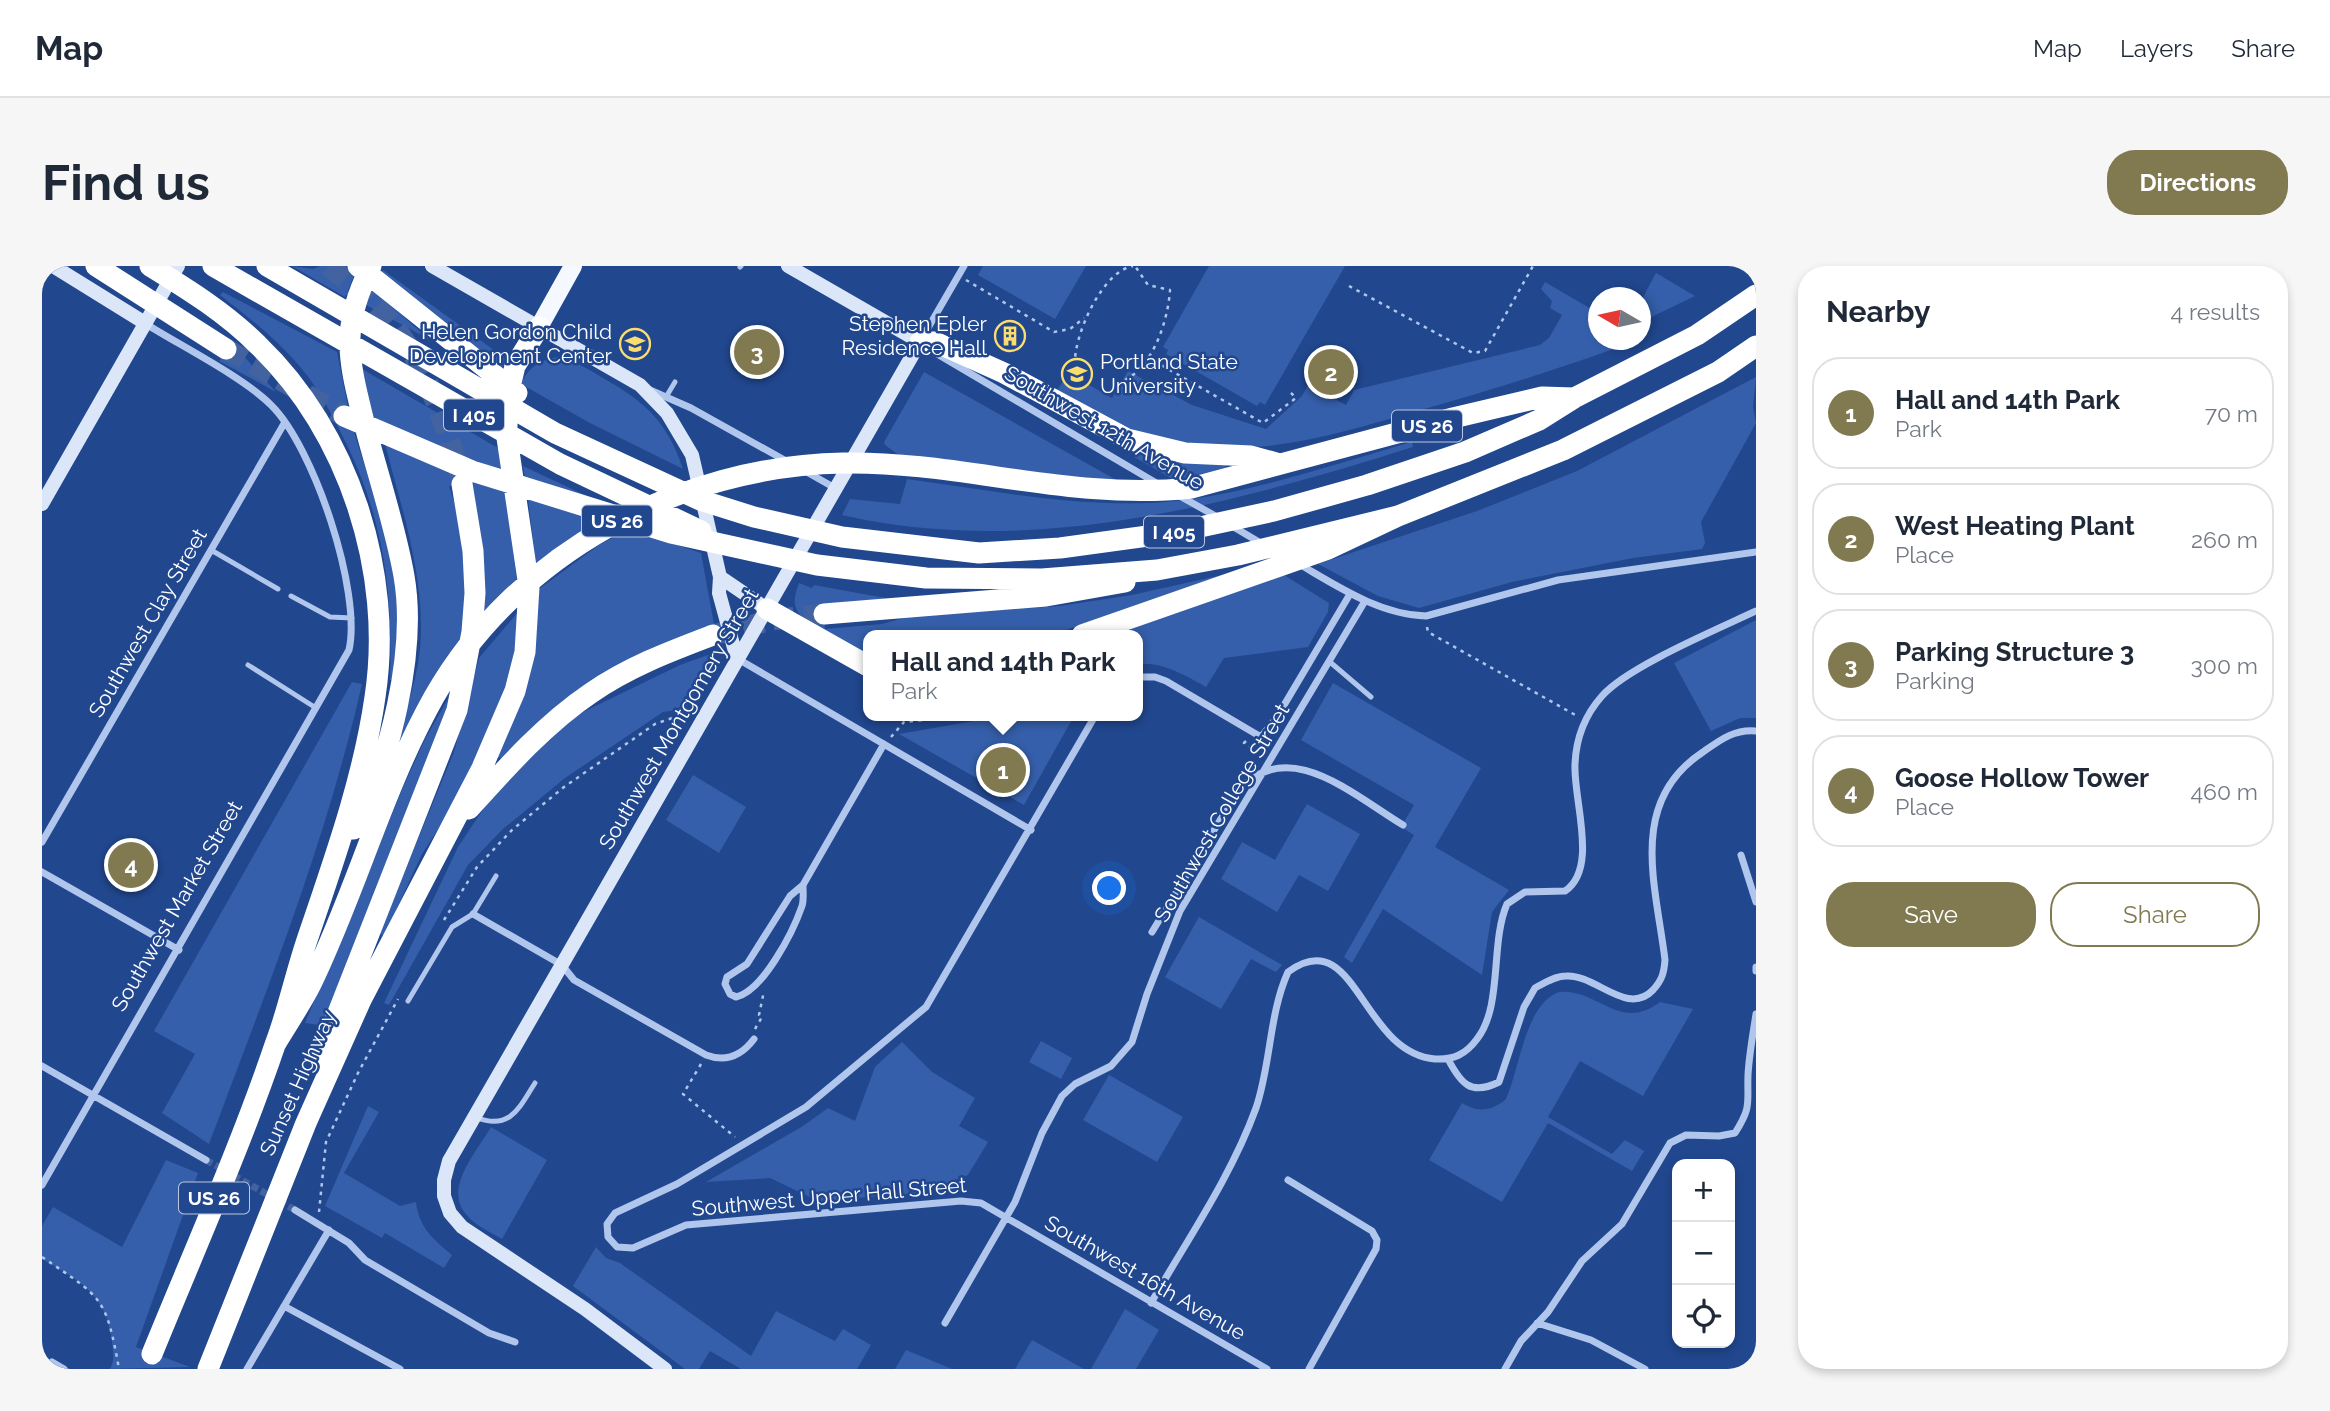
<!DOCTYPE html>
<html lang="en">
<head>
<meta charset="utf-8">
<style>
	body { margin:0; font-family:Raleway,sans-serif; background:#f6f6f7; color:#1f2937 }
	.controls { position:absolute; right:21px; bottom:21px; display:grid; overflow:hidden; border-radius:14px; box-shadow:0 4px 10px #0003 }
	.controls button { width:63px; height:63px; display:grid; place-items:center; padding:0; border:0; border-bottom:2px solid #e0e1e3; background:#fff; color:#1f2937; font:35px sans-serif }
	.compass { position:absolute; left:1546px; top:21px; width:63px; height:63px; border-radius:50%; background:#fff; box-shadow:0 4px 10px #0003; rotate:279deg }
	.you { position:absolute; left:1068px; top:623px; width:24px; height:24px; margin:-18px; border:5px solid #fff; border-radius:50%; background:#1a73e8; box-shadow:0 0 0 10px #1a73e833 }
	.badge { display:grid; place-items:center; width:46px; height:46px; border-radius:50%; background:#817a51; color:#fff; font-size:23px; font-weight:700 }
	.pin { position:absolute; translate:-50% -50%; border:4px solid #fff; box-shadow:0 2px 7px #0006 }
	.popup { position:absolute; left:821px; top:364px; width:280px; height:91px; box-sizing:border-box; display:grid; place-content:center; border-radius:14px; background:#fff; filter:drop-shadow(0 2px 5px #0005); font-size:23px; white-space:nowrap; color:#747a83 }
	.popup b { font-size:26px; color:#1f2937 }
	.popup::after { content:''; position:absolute; left:50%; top:100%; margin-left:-14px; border:14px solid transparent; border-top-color:#fff }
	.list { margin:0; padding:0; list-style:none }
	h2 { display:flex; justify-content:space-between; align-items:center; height:91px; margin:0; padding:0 28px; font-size:30px }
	h2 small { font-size:23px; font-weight:400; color:#747a83 }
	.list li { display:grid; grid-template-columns:46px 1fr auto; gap:21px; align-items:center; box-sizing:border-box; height:112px; margin:0 14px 14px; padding:0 14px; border:2px solid #e0e1e3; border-radius:28px }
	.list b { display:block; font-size:26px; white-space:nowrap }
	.list p { margin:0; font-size:23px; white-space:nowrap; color:#747a83 }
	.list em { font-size:23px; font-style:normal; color:#747a83 }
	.actions { display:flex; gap:14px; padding:21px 28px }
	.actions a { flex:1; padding:16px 0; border:2px solid #817a51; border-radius:28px; text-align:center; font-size:24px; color:#817a51 }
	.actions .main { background:#817a51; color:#fff }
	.icon { flex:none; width:38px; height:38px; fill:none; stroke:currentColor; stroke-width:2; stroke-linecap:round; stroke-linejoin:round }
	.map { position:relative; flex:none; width:1714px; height:1103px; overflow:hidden; border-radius:28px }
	header { display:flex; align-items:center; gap:42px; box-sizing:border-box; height:98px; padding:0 35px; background:#fff; border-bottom:2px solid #e0e1e3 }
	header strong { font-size:33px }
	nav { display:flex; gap:38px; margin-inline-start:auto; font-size:24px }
	.intro { display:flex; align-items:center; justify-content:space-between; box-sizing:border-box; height:168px; padding:0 42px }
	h1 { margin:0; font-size:49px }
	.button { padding:18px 32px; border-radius:28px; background:#817a51; color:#fff; font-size:24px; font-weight:700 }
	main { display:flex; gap:42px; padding:0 42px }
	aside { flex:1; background:#fff; border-radius:28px; box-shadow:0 4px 10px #0003 }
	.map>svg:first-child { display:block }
</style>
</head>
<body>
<header>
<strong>Map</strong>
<nav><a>Map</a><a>Layers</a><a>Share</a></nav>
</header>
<div class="intro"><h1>Find us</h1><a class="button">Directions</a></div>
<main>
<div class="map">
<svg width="1714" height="1103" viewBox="0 0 1714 1103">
	<rect width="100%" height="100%" fill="#21478e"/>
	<path fill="#355fab" d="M250,0l21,3 7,-3h22l12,10 -9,21z
		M941,0h103l-31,53 -77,-44z
		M1167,0h136l-80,139 -5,-3 -3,4 -91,-52 2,-4 -5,-3z
		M341,4l122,88 -4,14 -121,-98z
		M1614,7l39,23 -54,26v-21z
		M1503,16l53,31v27h41c-74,27 -147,50 -222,71 -73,21 -151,46 -229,34 -48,-8 -89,-30 -133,-51l13,-21 44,25 16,-27 64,34 74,24 36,-33 6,-11 38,20 8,-15 186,-45 9,-7 13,-23 -12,-7 2,-7 -11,-12z
		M330,23l58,51 -64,-35z
		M181,26l114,60 11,55 -5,-1v21l11,5c14,47 33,92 40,140 6,37 3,72 0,108h-4c3,-94 -7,-167 -51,-251 -12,-24 -25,-47 -43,-67 -23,-26 -49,-46 -76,-67z
		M189,76l45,50 -57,-31z
		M517,91c17,5 30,12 44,21 42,24 64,43 80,91l-95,-47 -67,-38c7,-17 21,-25 38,-27z
		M320,103l136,79 3,23 -127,-52z
		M882,106l196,110 -220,-26 -15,-11 -1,-3z
		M1714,111l-3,30 3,16 -55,99 4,21 -3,6 -69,9 -121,24 -93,26 -41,-12 -60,-32 159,-53 100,-40z
		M1370,176l1,5c-181,57 -380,112 -571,68l8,-16 50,5 7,-25c81,11 162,27 244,24 84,-4 180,-38 261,-61z
		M343,178l120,47 12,90 -35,36 -11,-136 -22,5 13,40 6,107 -82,134c13,-38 30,-78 34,-118 6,-70 -18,-139 -35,-205z
		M1098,188l36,8 48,2 3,4 -53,12 -40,-23z
		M481,200l85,40 -83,-27z
		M486,233l71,22 -63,44z
		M587,263l72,24 13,71 -76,31 -134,105 -8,-4 40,-123 3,-44 60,-44z
		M1184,308l-174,61h-184v20l-63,-35c-13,-11 -12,-22 -6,-37l13,5 2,-3 71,13 -1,3 -62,3 3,25 57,-5 29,-8 149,-10 72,-11z
		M1242,309l45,28 -1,9 -20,35 -84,11 -18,29c-22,-12 -42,-25 -68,-23v-29h-24z
		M477,345l-8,72 -52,114 -37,57 -38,82 -5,-3 75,-181 25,-94z
		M1714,354v98h-16l-29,13 -37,-68z
		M677,385l-34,58 -22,3 -98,66 -62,51 -35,36 -79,140 -5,-2 74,-156 30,-45 47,-50 42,-37 103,-50z
		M310,416l10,2c-36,158 -96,308 -153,460l-47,-31 33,-59 -41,-23z
		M1291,417l148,85 -46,79 74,43 -17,22 -10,63 -99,-66 -31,54 -8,-6 70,-122 -13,-8 13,-22 -113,-65z
		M414,419l-131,341 -20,-3 99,-238 21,-46z
		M961,450h71l-50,89 -125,-71z
		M651,509l53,32 -27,46 -53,-33z
		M1265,538l53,30 -32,57 -29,-16 -22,37 -56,-33 21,-37 33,18z
		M1157,651l83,48 -6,7 -25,-13 -30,50 -56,-32z
		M1517,726c39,-4 60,41 101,10l33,7 -50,87 -63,-35 -32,56 64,37 13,-14 19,11 -12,20 -84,-48 -46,79 -73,-42 33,-57c15,10 30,8 44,-4 14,-31 19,-95 53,-107z
		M999,775l31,17 -11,21 -32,-17z
		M860,776l30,30 43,26 -16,28 29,16 -20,33 -48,18 -102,8 -48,-23 -64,4 97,-56 25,-18 27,13 20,-54z
		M1067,809l74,42 -26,45 -74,-42z
		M326,840l11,6 -35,61 56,33 16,-4c3,26 17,37 36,53l-8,13 -59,-35 -3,5 -57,-32z
		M449,861l56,33 -45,79c-12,-7 -28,-14 -37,-26 -21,-26 13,-63 26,-86z
		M124,894l32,13 -62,174 54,20 -80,2c5,-9 3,-17 2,-27 -5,-47 -32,-61 -70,-83v-33l11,-19 69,40z
		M554,981l10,11 14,5 131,93 25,-45 59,30 8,-12 28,16 -14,24h-116l-31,-18 -11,18h-14l-112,-83z
		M1083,1043l34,21 -23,39h-45z
		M990,1074l52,29h-69z
		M864,1084l46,19h-57z"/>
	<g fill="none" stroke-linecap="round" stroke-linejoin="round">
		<path stroke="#42639f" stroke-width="7" stroke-dasharray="7 3.5" stroke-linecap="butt" d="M164,894l89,50"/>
		<path stroke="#42639f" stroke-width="21" stroke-dasharray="21 10" stroke-linecap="butt" d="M287,0c19,16 40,32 57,51 40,45 58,104 75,161
			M184,83l118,67
			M671,369l59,-15 52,-6"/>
		<path stroke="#b0c6ec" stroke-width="2.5" stroke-dasharray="3.5 5" stroke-linecap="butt" d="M924,14l88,52 16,-3 14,-11
			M1307,20l124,67 12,-2 48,-85
			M1105,91l116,66 33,-25 -8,-8
			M1033,99c-2,-28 27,-94 58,-99
			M1075,117c34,-9 51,-61 53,-93l-22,-5 -13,-19
			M1385,361l1,5 149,84
			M849,471l13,-15 60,-6
			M1204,475l-2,2 19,12
			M402,654l33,-53 35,-37 52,-43 91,-63 23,-8 9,2
			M713,763l7,-12 -3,-2 5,-24
			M659,798l-18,30 52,43
			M277,946l7,-70 32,-69 40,-74
			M0,991c60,41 64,39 77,112"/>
		<path stroke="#b0c6ec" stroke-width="5" d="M698,1l1,-1
			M624,131l9,-15
			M169,284l67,39
			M249,330l39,21 22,1
			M1288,396l41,35
			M206,399l68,43
			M366,735l44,-74 21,-13 23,-38
			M435,852c34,12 42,-10 58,-35"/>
		<path stroke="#b0c6ec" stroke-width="7" d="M879,74l43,-74
			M885,82l231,136
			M608,124l41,18 97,54
			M763,205l30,17
			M1136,229l41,23
			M1190,260l32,19
			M1257,298c38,22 81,51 127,52l132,-36 198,-28
			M696,393l293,171
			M1096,411h17l11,4 95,56 16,-20 73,-123
			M1053,450l-169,291 -120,100 -129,77 -62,29 -8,11 1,13 9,10 16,1 53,-23 275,-24 20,2 286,166
			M0,576l243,-420
			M1699,589l15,47
			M0,606l137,78
			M761,619c0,7 1,15 -1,21 -9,26 -39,85 -66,91l-6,-3 -5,-10 2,-7 20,-13 43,-68z
			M761,619l81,-141
			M431,648l89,51 12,15 132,75c21,8 36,0 48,-16
			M1110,666l84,-138c49,-62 117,1 167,31
			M1714,701v4
			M1406,793c13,25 23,37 51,23l25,-75 11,-19c9,-5 20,-12 31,-12 30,-2 61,41 87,14 9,-10 11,-17 12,-30 -9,-75 -38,-158 38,-208 17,-12 31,-23 53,-21
			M0,800l164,94
			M1246,914l84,51 5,9 -1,9 -67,120
			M0,919l307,-535c13,-58 -35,-203 -78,-245 -28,-28 -90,-59 -125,-81
			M253,944l54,33 16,17 124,73 26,9
			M1109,1037c36,-63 80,-126 105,-195 15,-44 13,-94 32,-136 68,-50 73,81 147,87 19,1 31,-5 42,-20 26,-33 13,-96 30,-135l18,-12 40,-1c34,-23 8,-91 10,-127 1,-25 10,-49 27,-68 25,-29 116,-67 154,-85
			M242,1040l116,63
			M903,1057l70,-121 27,-69 20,-37 13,-12 36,-18 21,-24 15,-48 33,-83 185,-310
			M1495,1057l54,17 54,29
			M10,1096l12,7
			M205,1103l82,-139
			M1463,1103l16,-28 27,-29 34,-51 40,-37 48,-81 16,-8 33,1 16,-3c17,-27 12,-29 13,-58 1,-20 5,-41 8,-61"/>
		<path stroke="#dce6f9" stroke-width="14" d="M11,0l92,57
			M390,0l208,119 27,28 25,42 28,122 47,32
			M0,238l136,-238
			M678,311l-1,16 18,66
			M623,1103l-80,-60 -123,-82 -12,-14 -6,-17v-16l5,-19 471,-819 -132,-76"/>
		<path stroke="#f5f8ff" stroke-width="18" d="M497,61l34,-61"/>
		<path stroke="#fff" stroke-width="21" d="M54,0l130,83
			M108,0c39,24 76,47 108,79 91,87 136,228 117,352 -12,84 -42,166 -69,246 -11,33 -18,67 -30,99 -36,106 -82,209 -124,312
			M171,0l347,198 141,67
			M225,0l288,167 145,67 54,17 88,20 137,16 81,-5 117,-16 97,-21 93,-26 98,-33 74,-32 35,-22 123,-63 59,-40
			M316,0l159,127
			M878,76h15l69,31 123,66 58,14 66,3 29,8
			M302,150l128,55 199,62 146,32 109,13 116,1 115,-9 81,-15 160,-39
			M725,343l101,57
			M782,348l222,-18 79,-14
			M1040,369l246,-86 70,-33 165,-66 155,-78 38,-26
			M427,543c37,-41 76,-85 122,-116 37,-26 80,-42 122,-58
			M312,563c36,-67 63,-178 50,-253 -9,-51 -26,-100 -39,-150 -7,-29 -16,-59 -15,-89 1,-26 10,-49 21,-71
			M234,777c12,-20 25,-39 35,-59 45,-93 72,-196 123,-287 82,-144 246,-231 409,-234 118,-2 228,38 348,25l262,-70 89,-21 32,1
			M279,790l136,-346 15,-78 3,-39 -2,-42 -11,-67
			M166,1103l98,-246 55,-123 121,-232 33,-77 10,-39 4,-65 -22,-149v-39l8,-33 24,-39"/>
	</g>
	<defs>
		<g id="building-ring" transform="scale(1.575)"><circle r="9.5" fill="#21478e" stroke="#f9dd71" stroke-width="1.5"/><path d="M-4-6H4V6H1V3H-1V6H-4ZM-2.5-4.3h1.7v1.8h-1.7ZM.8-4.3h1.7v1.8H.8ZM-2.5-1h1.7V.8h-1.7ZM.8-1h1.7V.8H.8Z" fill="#f9dd71"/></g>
		<g id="school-ring" transform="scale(1.575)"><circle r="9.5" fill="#21478e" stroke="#f9dd71" stroke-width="1.5"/><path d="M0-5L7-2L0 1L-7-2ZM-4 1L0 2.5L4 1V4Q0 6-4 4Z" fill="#f9dd71"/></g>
		<g id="university-ring" transform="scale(1.575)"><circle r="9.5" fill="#21478e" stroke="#f9dd71" stroke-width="1.5"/><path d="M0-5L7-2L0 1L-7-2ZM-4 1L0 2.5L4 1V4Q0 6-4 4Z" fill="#f9dd71"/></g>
	</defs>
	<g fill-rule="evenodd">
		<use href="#building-ring" x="968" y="70"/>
		<use href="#school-ring" x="593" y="78"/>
		<use href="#university-ring" x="1035" y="108"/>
	</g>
	<g text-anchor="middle" stroke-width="5" stroke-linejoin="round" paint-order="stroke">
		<g fill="#21478e" stroke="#bcc8dd" stroke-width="2">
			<rect x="402" y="133.5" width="60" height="31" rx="5"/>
			<rect x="1350" y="144.5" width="70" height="31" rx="5"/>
			<rect x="540" y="239.5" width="70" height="31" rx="5"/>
			<rect x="1102" y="250.5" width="60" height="31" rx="5"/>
			<rect x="137" y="916.5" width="70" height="31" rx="5"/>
		</g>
		<g font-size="19" font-weight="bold" fill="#fff">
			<text x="432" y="156">I 405</text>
			<text x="1385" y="167">US 26</text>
			<text x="575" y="262">US 26</text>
			<text x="1132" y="273">I 405</text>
			<text x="172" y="939">US 26</text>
		</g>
		<g font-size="21" fill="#fff" stroke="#21478e" text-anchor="end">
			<text x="945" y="65">Stephen Epler<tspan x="945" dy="24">Residence Hall</tspan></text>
			<text x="570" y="73">Helen Gordon Child<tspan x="570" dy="24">Development Center</tspan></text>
			<text x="1058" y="103" text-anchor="start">Portland State<tspan x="1058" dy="24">University</tspan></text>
		</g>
		<g font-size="21" fill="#fff" stroke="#21478e">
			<text transform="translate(1062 162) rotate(30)" y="7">Southwest 12th Avenue</text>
			<text transform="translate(106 357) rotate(-60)" y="7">Southwest Clay Street</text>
			<text transform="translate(637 453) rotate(-60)" y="7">Southwest Montgomery Street</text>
			<text transform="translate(1180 547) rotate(-60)" y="7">Southwest College Street</text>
			<text transform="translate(135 640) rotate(-60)" y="7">Southwest Market Street</text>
			<text transform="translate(256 817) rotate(-66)" y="7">Sunset Highway</text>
			<text transform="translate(787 931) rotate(-5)" y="7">Southwest Upper Hall Street</text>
			<text transform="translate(1103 1012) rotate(30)" y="7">Southwest 16th Avenue</text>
		</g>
	</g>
</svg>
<div class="controls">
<button>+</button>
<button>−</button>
<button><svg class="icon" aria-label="locate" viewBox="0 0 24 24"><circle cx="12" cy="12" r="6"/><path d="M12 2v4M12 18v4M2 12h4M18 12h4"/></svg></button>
</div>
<svg class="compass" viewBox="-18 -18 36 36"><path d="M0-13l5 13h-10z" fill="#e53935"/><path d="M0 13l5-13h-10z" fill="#747a83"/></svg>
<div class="you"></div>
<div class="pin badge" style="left:961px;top:504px">1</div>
<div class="popup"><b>Hall and 14th Park</b>Park</div>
<div class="pin badge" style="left:1289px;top:106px">2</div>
<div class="pin badge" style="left:715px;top:86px">3</div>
<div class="pin badge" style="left:89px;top:599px">4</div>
</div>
<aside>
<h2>Nearby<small>4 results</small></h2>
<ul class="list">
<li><span class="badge">1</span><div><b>Hall and 14th Park</b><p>Park</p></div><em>70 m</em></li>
<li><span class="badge">2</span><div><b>West Heating Plant</b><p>Place</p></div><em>260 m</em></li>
<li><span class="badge">3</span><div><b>Parking Structure 3</b><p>Parking</p></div><em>300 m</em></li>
<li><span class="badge">4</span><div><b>Goose Hollow Tower</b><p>Place</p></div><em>460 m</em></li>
</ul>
<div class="actions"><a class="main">Save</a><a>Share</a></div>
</aside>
</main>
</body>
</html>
